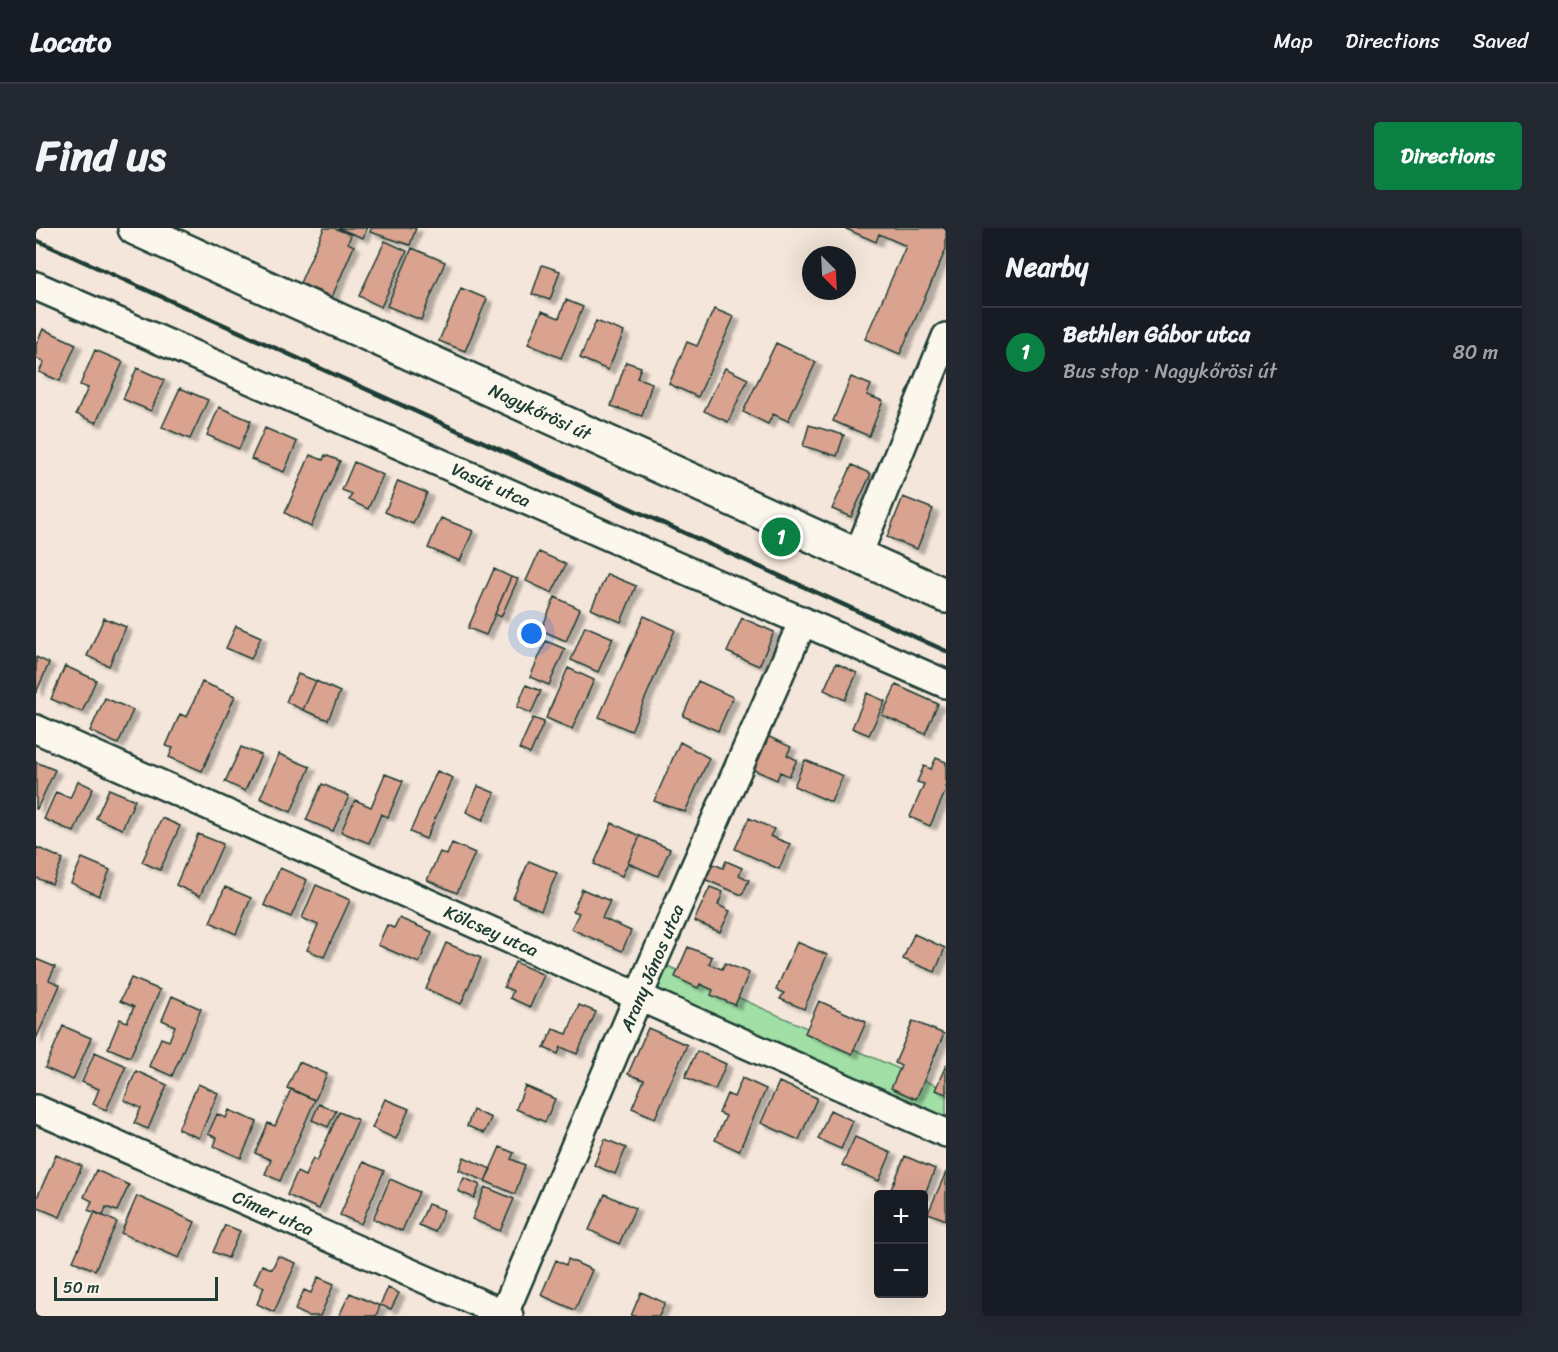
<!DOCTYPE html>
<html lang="en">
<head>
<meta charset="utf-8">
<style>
	body { margin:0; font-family:Sriracha,sans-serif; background:#242831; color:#f1f3f6 }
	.controls { position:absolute; right:18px; bottom:18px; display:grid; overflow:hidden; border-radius:6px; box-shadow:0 6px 24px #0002 }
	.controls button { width:54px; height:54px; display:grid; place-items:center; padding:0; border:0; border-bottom:2px solid #363941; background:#171b24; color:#f1f3f6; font:30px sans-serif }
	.compass { position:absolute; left:766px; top:18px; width:54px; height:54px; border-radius:50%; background:#171b24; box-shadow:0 6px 24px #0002; rotate:156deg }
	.scale { position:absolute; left:18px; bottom:15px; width:164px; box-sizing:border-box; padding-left:6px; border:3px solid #1f3d34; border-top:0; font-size:16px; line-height:21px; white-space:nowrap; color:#1f3d34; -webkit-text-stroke:4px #fbf7ec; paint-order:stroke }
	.you { position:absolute; left:496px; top:406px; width:21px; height:21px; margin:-15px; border:4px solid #fff; border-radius:50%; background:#1a73e8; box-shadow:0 0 0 9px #1a73e833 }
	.badge { display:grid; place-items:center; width:39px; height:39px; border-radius:50%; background:#0b8043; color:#fff; font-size:20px; font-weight:700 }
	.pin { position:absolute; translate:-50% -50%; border:3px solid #fff; box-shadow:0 2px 6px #0006 }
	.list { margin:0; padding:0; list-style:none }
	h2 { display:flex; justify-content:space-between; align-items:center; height:78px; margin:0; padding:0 24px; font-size:26px }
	h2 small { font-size:20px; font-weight:400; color:#9ea1a6 }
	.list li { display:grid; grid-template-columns:39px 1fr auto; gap:18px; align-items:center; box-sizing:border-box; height:90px; padding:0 24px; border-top:2px solid #363941 }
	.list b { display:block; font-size:22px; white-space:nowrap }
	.list p { margin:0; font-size:20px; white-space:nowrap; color:#9ea1a6 }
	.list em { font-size:20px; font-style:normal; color:#9ea1a6 }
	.map { position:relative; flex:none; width:910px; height:1088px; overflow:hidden; border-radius:6px }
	header { display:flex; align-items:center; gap:36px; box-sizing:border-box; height:84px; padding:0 30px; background:#171b24; border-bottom:2px solid #363941 }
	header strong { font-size:28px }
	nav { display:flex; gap:33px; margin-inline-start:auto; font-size:21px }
	.intro { display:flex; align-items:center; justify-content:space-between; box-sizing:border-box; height:144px; padding:0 36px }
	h1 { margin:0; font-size:42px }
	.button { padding:15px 27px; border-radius:6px; background:#0b8043; color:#fff; font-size:21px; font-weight:700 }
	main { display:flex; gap:36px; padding:0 36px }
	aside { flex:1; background:#171b24; border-radius:6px; box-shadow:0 6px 24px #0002 }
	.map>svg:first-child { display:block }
</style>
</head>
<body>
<header>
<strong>Locato</strong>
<nav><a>Map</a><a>Directions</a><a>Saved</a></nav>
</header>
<div class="intro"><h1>Find us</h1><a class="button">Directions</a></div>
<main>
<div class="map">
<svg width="910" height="1088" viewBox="0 0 910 1088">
	<defs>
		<filter id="shadow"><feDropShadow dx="6" dy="4" stdDeviation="1.5" flood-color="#0004"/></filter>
	</defs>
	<rect width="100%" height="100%" fill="#f4e6da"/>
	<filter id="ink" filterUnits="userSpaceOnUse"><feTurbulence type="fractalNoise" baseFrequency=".0167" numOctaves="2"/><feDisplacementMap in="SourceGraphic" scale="12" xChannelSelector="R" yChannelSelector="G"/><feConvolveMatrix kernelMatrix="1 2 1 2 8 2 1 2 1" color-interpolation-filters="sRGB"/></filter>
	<g filter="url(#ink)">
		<path fill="#a1dfa6" stroke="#608e6d" stroke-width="1.5" d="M618,732l292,130v43l-306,-136z"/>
		<path fill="#d9a390" stroke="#1f3d34" stroke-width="1.5" filter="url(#shadow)" d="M288,0h10l17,7 -3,8 6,3 -22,51 -32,-14z
			M302,0h29l-4,10z
			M335,0h45l-6,17 -40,-13z
			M808,0h102v21l-46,105 -35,-15 41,-93 -27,-12 -3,8z
			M349,13l22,10 -26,56 -22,-11z
			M376,20l33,14 -24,58 -34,-14z
			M506,37l18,6 -10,29 -18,-6z
			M425,60l26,11 -22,52 -26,-10z
			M530,72l17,7 -22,51 -33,-14 14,-33 17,7z
			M678,81l20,8 -36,80 -29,-13 18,-42 10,4z
			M560,93l28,11 -16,38 -28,-12z
			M7,101l33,15 -16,37 -21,-9 5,-10 -8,-4v-13z
			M740,115l40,19 -28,59 -15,-7 -5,10 -25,-12z
			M59,122l28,12 -27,61 -20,-9 12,-26 -8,-3z
			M590,134l15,5 -4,11 15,5 -10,33 -31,-10z
			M101,140l27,12 -13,31 -28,-12z
			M689,140l23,11 -20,43 -24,-11z
			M815,149l20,8 -4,10 16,6 -14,35 -36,-15z
			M144,160l28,12 -18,39 -28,-12z
			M183,179l32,14 -12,28 -32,-14z
			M773,197l35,10 -7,21 -34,-10z
			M229,200l32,14 -13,30 -33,-13z
			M274,227l13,5 2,-5 15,6 -29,66 -26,-14z
			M318,234l29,13 -15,34 -19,-9 3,-6 -10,-4z
			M816,237l19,9 -20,43 -19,-8z
			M362,253l29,12 -14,31 -28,-12z
			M867,269l30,12 -16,40 -30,-12z
			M405,290l32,13 -13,30 -32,-13z
			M503,324l27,12 -14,29 -26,-12z
			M458,341l17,8 -25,58 -18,-7z
			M571,346l29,12 -15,36 -30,-13z
			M475,349l7,2 -17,38 -6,-3z
			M519,369l25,12 -14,32 -25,-11z
			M608,388l31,14 -44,101 -32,-14z
			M68,390l22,9 -17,39 -22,-10z
			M706,390l32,14 -15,34 -32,-14z
			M200,398l25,11 -10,22 -25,-11z
			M549,398l28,12 -15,34 -27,-12z
			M510,413l19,8 -16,36 -19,-8z
			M0,429l13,6 -13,30z
			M800,435l21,10 -12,27 -21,-10z
			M29,438l31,14 -14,32 -31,-13z
			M532,440l26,12 -22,49 -26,-11z
			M262,446l18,7 -13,29 -17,-8z
			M280,453l24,11 -12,28 -25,-10z
			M662,453l35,16 -15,34 -35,-15z
			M166,454l33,14 -33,75 -33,-14 4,-9 -7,-2 14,-32 7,3z
			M490,457l15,6 -10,22 -14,-6z
			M860,457l42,19 -13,30 -43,-19z
			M831,465l18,8 -16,34 -17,-7z
			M69,470l28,12 -15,34 -28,-13z
			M497,490l11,4 -14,32 -11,-5z
			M729,507l26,12 -4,8 10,5 -8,16 -9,-4 -3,8 -27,-12z
			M644,514l29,16 -24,54 -31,-11z
			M205,519l20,8 -16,36 -20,-9z
			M243,526l31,13 -19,45 -31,-14z
			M900,530l10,4v28l-16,36 -20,-9 14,-33 -7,-2 7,-16 7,3z
			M769,532l38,16 -12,26 -37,-16z
			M0,534l19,8 -18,39h-1z
			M401,543l16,7 -27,61 -16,-7z
			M349,546l18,7 -15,36 -7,-3 -12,29 -28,-11 14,-32 16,7z
			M42,553l15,7 -19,44 -30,-13 12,-27 14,6z
			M286,556l27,12 -16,35 -27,-11z
			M442,558l17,7 -12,27 -17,-8z
			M73,561l26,11 -13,29 -26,-11z
			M126,590l18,8 -20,44 -18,-8z
			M713,590l25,11 -4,7 20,8 -11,25 -44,-20z
			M576,595l28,13 -18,40 -28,-12z
			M162,606l25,10 -23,52 -24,-11z
			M604,608l30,13 -12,27 -30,-13z
			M416,615l23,10 -18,40 -30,-13 13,-28 7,3z
			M0,619l27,12 -11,25 -16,-6z
			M46,630l28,12 -11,26 -28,-13z
			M493,633l28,12 -16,37 -28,-12z
			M690,633l16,7 -3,7 10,5 -7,15 -38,-16 7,-16 12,5z
			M244,640l27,12 -16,37 -27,-12z
			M280,657l34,15 -26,57 -17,-7 11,-25 -16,-7z
			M189,659l26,11 -15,36 -26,-12z
			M674,659l13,5 -5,13 12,6 -10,21 -26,-11z
			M546,661l28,12 -8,17 29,13 -9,20 -51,-22 8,-16 -6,-2z
			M363,690l33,14 -13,31 -41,-18 9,-20 7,3z
			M878,706l31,14 -10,24 -32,-13z
			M761,714l30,13 -23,54 -24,-10 4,-6 -8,-3z
			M410,715l35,15 -20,46 -35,-15z
			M652,719l24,10 -3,7 13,5 3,-6 24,10 -14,32 -24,-10 2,-5 -13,-6 -2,4 -23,-11z
			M0,731l19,8 -6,13 11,5 -24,54z
			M479,734l29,13 -14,32 -20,-9 3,-7 -9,-4z
			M95,750l29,12 -30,67 -22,-9 12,-29 7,3 7,-15 -14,-6z
			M136,768l29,13 -29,67 -23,-10 12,-28 8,3 6,-15 -13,-6z
			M783,773l47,21 -14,32 -47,-21z
			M543,777l17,7 -19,42 -16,-7 -3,7 -14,-6 9,-19 14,5z
			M877,793l31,13 -28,65 -25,-11 10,-22 -6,-3z
			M27,798l28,12 -18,42 -28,-12z
			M612,800l39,17 -32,73 -23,-10 12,-28 -16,-6z
			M661,823l29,13 -11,26 -30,-13z
			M59,824l31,14 -20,44 -13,-6 6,-15 -17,-7z
			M263,834l28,12 -12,26 -28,-12z
			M910,837v29l-11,-4z
			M100,843l31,14 -19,44 -14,-6 7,-15 -17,-8z
			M706,850l24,11 -27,62 -24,-11 11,-24 -7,-3 8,-19 7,3z
			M743,854l38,16 -18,42 -38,-17z
			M162,856l20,9 -19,45 -21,-9z
			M489,858l30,13 -10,23 -29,-13z
			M255,861l24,11 -35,81 -15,-7 6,-14 -16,-7 13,-30 7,3z
			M349,871l24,10 -13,30 -24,-11z
			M283,876l17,7 -8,16 -16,-7z
			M193,882l28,12 -16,36 -27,-12 3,-8 -9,-4 9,-20 9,4z
			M437,882l18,8 -7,15 -17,-7z
			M794,882l23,11 -12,28 -23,-10z
			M303,884l19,8 -39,89 -32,-14 10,-23 8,4 8,-18 4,3z
			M819,909l36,16 -12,28 -37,-16z
			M569,911l21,9 -11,26 -21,-9z
			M464,919l14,6 -3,6 14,6 -10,29 -30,-13z
			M20,927l26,11 -22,51 -24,-10v-7z
			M869,928l30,13 -11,27 -35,-2z
			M428,929l27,12 -6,12 -26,-11z
			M327,934l21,9 -23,53 -21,-9z
			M60,942l33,15 -12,26 -11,-4 -3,9 -15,-6 4,-9 -8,-4z
			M910,944v48l-18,-7z
			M428,950l16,7 -6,13 -16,-7z
			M354,951l29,13 -17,39 -29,-12z
			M449,959l29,12 -14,32 -28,-12z
			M569,966l30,14 -16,36 -30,-14z
			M101,968l58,26 -16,36 -58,-25z
			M392,976l16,6 -9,22 -16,-7z
			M59,984l22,10 -22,48 -22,-9z
			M189,997l15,6 -12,27 -15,-6z
			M242,1028l18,7 -22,49 -17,-8 7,-17 -10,-4 8,-18 10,4z
			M532,1031l24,11 -17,40 -34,-15 15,-35 10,5z
			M282,1049l16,7 -14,32h-12l-13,-6 9,-20 7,3z
			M352,1060l11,5 -8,16 -11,-4z
			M605,1064l24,11 -6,13h-28z
			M314,1065l30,13 -4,10h-37z"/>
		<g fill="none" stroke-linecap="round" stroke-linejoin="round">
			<g stroke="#1f3d34" stroke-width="32">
				<path id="minor" d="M0,58l910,398
					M821,329l89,-220
					M0,501l910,404
					M0,881l473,207
					M467,1088l151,-356 149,-339"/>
			</g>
			<g stroke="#1f3d34" stroke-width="38">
				<path id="major" d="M99,0l811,368"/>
			</g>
			<use href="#minor" stroke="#fbf7ec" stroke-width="27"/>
			<use href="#major" stroke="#fbf7ec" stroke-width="33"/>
			<path stroke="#1f3d34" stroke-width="4.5" d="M0,12l910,411"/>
		</g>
	</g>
	<g text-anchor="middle" stroke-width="4.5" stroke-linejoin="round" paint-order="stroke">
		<g font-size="18" fill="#1f3d34" stroke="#fbf7ec">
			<text transform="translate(504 184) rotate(25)" y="6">Nagykőrösi út</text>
			<text transform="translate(455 257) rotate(24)" y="6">Vasút utca</text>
			<text transform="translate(455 703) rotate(24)" y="6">Kölcsey utca</text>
			<text transform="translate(616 740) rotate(-67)" y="6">Arany János utca</text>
			<text transform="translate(237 985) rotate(24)" y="6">Címer utca</text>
		</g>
	</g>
</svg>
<div class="controls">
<button>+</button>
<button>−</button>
</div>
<svg class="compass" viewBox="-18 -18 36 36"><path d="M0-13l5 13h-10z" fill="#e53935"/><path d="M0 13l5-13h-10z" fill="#9ea1a6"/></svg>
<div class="scale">50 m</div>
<div class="you"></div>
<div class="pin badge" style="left:745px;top:309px">1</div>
</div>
<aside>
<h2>Nearby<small></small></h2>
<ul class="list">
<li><span class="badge">1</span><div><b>Bethlen Gábor utca</b><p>Bus stop · Nagykőrösi út</p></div><em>80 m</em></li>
</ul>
</aside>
</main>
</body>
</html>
